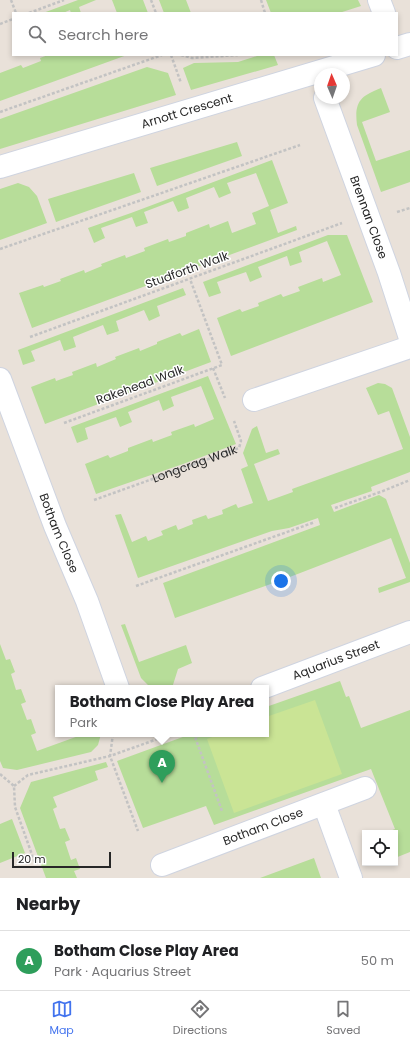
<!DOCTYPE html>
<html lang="en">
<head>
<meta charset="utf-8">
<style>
	body { margin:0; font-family:Poppins,sans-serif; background:#f6f6f6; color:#202124 }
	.controls { position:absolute; right:12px; bottom:12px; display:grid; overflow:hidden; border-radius:0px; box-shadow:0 2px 6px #0003 }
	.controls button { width:36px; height:36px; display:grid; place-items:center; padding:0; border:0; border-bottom:1px solid #e0e0e0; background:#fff; color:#202124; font:20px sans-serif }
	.compass { position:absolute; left:314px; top:68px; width:36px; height:36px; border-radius:50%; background:#fff; box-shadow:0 2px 6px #0003; rotate:358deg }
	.scale { position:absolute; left:12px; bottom:10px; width:99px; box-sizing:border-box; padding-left:4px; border:2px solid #272727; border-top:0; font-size:11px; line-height:14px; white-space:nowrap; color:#272727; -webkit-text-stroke:3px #fff; paint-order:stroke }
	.you { position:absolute; left:281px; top:581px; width:14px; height:14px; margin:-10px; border:3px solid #fff; border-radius:50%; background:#1a73e8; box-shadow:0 0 0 6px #1a73e833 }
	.badge { display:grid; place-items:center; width:26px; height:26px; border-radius:50%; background:#4273ee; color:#fff; font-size:13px; font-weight:700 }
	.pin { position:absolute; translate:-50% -33px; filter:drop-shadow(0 1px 2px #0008) }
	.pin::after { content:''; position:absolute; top:21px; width:14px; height:12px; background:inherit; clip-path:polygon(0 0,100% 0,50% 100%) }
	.popup { position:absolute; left:55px; top:685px; width:214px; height:52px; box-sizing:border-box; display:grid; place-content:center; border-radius:0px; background:#fff; filter:drop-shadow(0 1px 3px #0005); font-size:13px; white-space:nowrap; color:#757577 }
	.popup b { font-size:15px; color:#202124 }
	.popup::after { content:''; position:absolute; left:50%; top:100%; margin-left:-8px; border:8px solid transparent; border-top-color:#fff }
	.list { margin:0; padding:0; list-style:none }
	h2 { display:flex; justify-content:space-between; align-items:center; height:52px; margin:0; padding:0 16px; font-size:17px }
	h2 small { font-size:13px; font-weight:400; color:#757577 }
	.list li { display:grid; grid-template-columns:26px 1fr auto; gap:12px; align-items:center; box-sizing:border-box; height:60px; padding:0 16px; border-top:1px solid #e0e0e0 }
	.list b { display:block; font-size:15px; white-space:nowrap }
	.list p { margin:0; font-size:13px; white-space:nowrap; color:#757577 }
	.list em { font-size:13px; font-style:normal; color:#757577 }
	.icon { flex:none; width:22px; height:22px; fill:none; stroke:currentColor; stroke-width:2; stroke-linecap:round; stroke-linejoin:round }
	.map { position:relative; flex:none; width:410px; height:878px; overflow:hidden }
	.search { position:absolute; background:#fff; box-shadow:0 2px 6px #0003; left:12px; right:12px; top:12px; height:44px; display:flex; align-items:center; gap:10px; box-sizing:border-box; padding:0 14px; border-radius:0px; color:#757577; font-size:15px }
	.sheet { height:112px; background:#fff }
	nav { display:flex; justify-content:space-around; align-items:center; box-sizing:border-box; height:56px; border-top:1px solid #e0e0e0; background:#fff; font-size:11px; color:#757577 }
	nav a { display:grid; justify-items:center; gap:2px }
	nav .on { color:#4273ee }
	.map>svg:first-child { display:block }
</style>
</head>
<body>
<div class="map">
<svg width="410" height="878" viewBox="0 0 410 878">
	<rect width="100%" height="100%" fill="#e9e1d9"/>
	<path fill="#b7dd99" d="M78,0h18l-17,7 2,6h-10l-1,-3 -7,3h-20z
		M112,0h31l5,13h-31z
		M159,0h27l5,13h-27z
		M266,0h92l3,6 -22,7h-68z
		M48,55h79l-127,46v-28l21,-8 2,3 18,-7 -1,-3z
		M260,55h14l4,10 -87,25 -8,-22 11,-5 44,-1z
		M147,67l21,6 8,22 -176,54v-30z
		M381,88l9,24 -28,10 14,39 34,-11v32l-29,10 -24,-67c-3,-24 4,-29 24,-37z
		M237,142l5,14 -85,30 -7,-18z
		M272,160l16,43 -18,7 8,23 18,-7 1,4 -265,98 -13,-35 24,-8 1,2 17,-6 -1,-2 24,-9 1,3 17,-7 -1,-2 24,-9 1,3 19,-7 -1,-3 24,-9 1,3 17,-6v-3l23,-9 1,4 18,-7 4,12 24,-9 -4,-11 17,-7 -13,-33 -29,10 4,10 -12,5 -5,-11 -28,11 3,10 -11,4 -5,-11 -29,11 4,11 -12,4 -4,-10 -31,11 4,10 -11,5 -6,-15 43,-15z
		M134,173l7,19 -85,30 -8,-23z
		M18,183l11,4 8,9 10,27 -47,17v-51z
		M328,235h19l26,67 -142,54 -14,-38 23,-9 2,3 17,-6 -1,-3 23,-9 2,3 17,-6 -2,-4 24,-9 1,4 18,-7 -14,-34 -28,11 3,10 -12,4 -3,-10 -29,11 4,10 -12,5 -4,-10 -29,10 4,11 -12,4 -6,-15z
		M183,288l3,7 -29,11 3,10 -11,5 -5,-11 -28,11 3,10 -12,4 -4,-10 -30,12 3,10 -12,4 -4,-11 -29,11 4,10 -12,4 -5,-15z
		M199,329l12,33 -166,62 -14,-37 24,-9 1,3 17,-6 -1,-3 24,-9 1,4 19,-8 -1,-2 24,-9 1,3 17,-7v-2l23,-9 2,3z
		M208,376l28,68 -53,20 -87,30 -11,-30 23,-9 2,3 18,-7v-3l24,-9 1,3 19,-7 -1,-3 23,-8 1,3 19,-8 -13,-33 -30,11 3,9 -11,5 -4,-11 -31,12 4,10 -12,5 -4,-10 -31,11 3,11 -11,4 -6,-16z
		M378,383l7,1 7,4 18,49v35l-39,15 1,4 -41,14 3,7 45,-17 7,4 24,64v19l-31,11 -1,-5 28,-10 -15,-40 -109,42 -107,38 -12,-35 157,-58 -2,-7 -29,10 -17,3 -134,47 -23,-63 6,-1 11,28 14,-6 2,5 15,-6 -2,-4 15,-6 2,5 15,-6 -1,-4 14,-5 2,4 15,-5 -1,-4 14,-6 2,4 15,-5 -12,-34 7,-3 -5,-13 9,-24 5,-3 9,27 12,-4 2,5 -26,10 14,37 25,-9 -1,-3 111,-40 -14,-38 -11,4 -12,-27z
		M125,624l14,38 47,-17 6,18 -14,6 -6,19h-21l-10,-10 -20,-53z
		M0,644l6,16 4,-1 5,13 -4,2 5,16 5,-1 5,13 -5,2 6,16 4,-1 5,14 -5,2 6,16 47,-17h17l-3,11 -7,7 -74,18 -14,-2 -3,-7z
		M340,681l6,16 3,-1 12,32 49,-18v142l-15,6v-25h-10l10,-4 -24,-60 -157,56 -8,-19 -63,22 -26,-67 74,-27h75v-27z
		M106,762l2,5 -13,4 3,9 -45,17 4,10 -4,2 7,20 5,-1 5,12 -5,2 6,18 5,-2 4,11 -6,2 3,7h-31l-26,-70 11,-26z
		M12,819l13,34 -25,10v-39z
		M314,858l7,20h-61z"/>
	<path fill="#cae495" d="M315,700l27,74 -108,39 -27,-74 13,-5h46v-17z"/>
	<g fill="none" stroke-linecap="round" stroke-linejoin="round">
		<g stroke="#cfd4e0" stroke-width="24">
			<g id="street">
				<path d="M379,0l5,13"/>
				<path d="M397,48l13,-4"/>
				<path id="s2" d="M325,98l64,175 21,65"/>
				<path id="s3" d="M0,167l374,-112"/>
				<path id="s4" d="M0,379l55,147 32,75 31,87"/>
				<path d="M254,400l156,-53"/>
				<path id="s5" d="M262,688l148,-56"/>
				<path d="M324,804l27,74"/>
				<path id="s6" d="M162,865l203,-77"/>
			</g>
		</g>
		<g stroke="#c3c3c3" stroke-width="2.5" stroke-dasharray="3 2" stroke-linecap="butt">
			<path d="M11,0l5,13"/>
			<path d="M151,0l5,13"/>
			<path d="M261,0l4,13"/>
			<path d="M29,13l35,-13"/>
			<path d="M0,24l13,-5"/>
			<path d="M171,55l10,28"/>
			<path d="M181,55l11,3 46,-3"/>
			<path d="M0,112l162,-57"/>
			<path d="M397,212l13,-4"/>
			<path d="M0,249l300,-104"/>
			<path d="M30,337l312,-114"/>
			<path d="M213,368l12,30"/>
			<path d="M64,423l158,-58 -32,-86"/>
			<path id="s1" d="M94,500l145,-52 2,-7 -7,-20"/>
			<path d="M335,508l48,-17 27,-11"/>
			<path d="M136,586l179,-64"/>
			<path d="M113,734l-3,22 28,75"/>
			<path d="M204,734l-9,3 27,74"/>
			<path d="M0,774l14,12 1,21 20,56"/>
			<path d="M14,786l14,-11 82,-19 56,-20"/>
		</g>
		<use href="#street" stroke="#fff" stroke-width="22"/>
	</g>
	<g text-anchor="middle" stroke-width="3" stroke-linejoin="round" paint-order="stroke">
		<g font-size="12" fill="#272727" stroke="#fff">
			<text dy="4" stroke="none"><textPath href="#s3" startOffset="195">Arnott Crescent</textPath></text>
			<text dy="4" stroke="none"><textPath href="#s2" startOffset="127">Brennan Close</textPath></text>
			<text transform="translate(187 270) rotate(-20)" y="4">Studforth Walk</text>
			<text transform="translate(140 385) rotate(-20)" y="4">Rakehead Walk</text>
			<text dy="4" stroke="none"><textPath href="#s1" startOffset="107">Longcrag Walk</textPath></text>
			<text dy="4" stroke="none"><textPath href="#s4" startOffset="165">Botham Close</textPath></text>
			<text dy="4" stroke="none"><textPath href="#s5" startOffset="79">Aquarius Street</textPath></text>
			<text dy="4" stroke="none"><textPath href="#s6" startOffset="108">Botham Close</textPath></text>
		</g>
	</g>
</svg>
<div class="controls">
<button><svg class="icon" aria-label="locate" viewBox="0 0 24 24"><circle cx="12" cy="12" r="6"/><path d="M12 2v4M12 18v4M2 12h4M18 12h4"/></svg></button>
</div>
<svg class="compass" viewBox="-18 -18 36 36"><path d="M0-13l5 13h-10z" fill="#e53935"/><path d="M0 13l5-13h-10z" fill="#757577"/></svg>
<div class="scale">20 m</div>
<div class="you"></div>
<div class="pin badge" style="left:162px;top:783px;background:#2e9e5b">A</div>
<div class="popup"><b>Botham Close Play Area</b>Park</div>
<div class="search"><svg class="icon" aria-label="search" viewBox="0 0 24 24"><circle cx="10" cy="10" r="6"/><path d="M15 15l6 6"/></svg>Search here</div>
</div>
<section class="sheet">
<h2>Nearby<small></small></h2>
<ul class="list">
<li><span class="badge" style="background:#2e9e5b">A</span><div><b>Botham Close Play Area</b><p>Park · Aquarius Street</p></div><em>50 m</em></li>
</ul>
</section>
<nav>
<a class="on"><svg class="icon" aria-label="map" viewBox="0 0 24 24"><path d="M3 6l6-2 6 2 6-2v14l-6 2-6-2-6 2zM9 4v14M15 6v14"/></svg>Map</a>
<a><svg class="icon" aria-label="directions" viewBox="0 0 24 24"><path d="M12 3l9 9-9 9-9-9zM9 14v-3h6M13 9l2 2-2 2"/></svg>Directions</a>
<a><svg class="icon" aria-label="saved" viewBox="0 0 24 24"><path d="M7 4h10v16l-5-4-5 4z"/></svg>Saved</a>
</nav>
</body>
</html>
